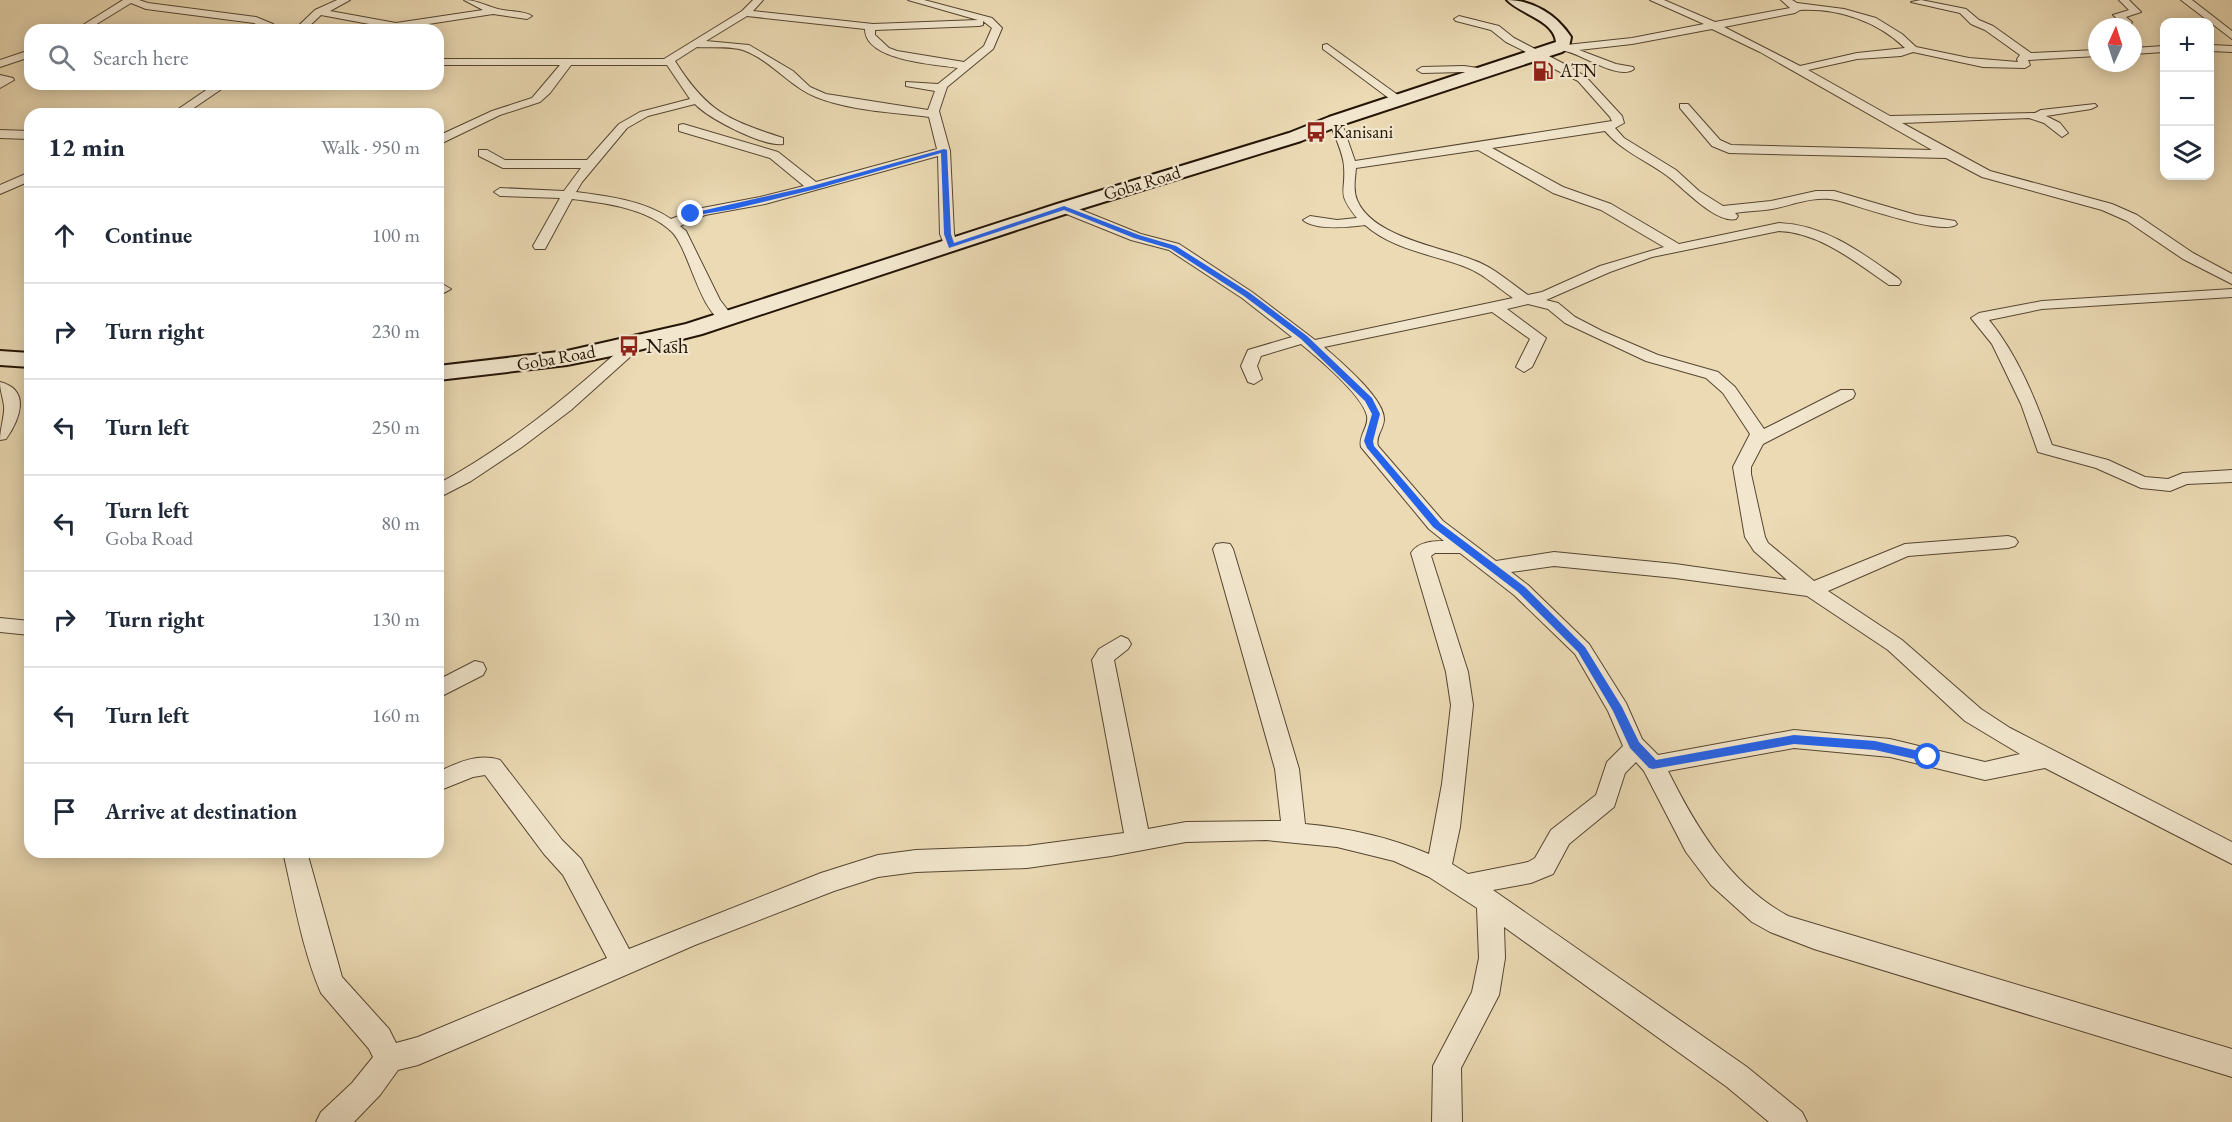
<!DOCTYPE html>
<html lang="en">
<head>
<meta charset="utf-8">
<style>
	body { margin:0; font-family:"EB Garamond",serif; background:#f2f2f3; color:#1f2937 }
	.controls { position:absolute; right:18px; top:18px; display:grid; overflow:hidden; border-radius:12px; box-shadow:0 3px 15px #0003 }
	.controls button { width:54px; height:54px; display:grid; place-items:center; padding:0; border:0; border-bottom:2px solid #e0e1e3; background:#fff; color:#1f2937; font:30px sans-serif }
	.compass { position:absolute; left:2088px; top:18px; width:54px; height:54px; border-radius:50%; background:#fff; box-shadow:0 3px 15px #0003; rotate:3deg }
	.stop { position:absolute; width:18px; height:18px; margin:-14px; border:4px solid #2563eb; border-radius:50%; background:#fff }
	.stop.end { background:#2563eb; border-color:#fff; box-shadow:0 2px 6px #0008 }
	.list { margin:0; padding:0; list-style:none }
	h2 { display:flex; justify-content:space-between; align-items:center; height:78px; margin:0; padding:0 24px; font-size:26px }
	h2 small { font-size:20px; font-weight:400; color:#747a83 }
	.list li { display:grid; grid-template-columns:39px 1fr auto; gap:18px; align-items:center; box-sizing:border-box; height:96px; padding:0 24px; border-top:2px solid #e0e1e3 }
	.list b { display:block; font-size:22px; white-space:nowrap }
	.list p { margin:0; font-size:20px; white-space:nowrap; color:#747a83 }
	.list em { font-size:20px; font-style:normal; color:#747a83 }
	.icon { flex:none; width:33px; height:33px; fill:none; stroke:currentColor; stroke-width:2; stroke-linecap:round; stroke-linejoin:round }
	.map { position:relative; flex:none; width:2232px; height:1122px; overflow:hidden }
	.search { position:absolute; background:#fff; box-shadow:0 3px 15px #0003; left:24px; top:24px; width:420px; height:66px; display:flex; align-items:center; gap:15px; box-sizing:border-box; padding:0 21px; border-radius:18px; color:#747a83; font-size:22px }
	.panel { position:absolute; background:#fff; box-shadow:0 3px 15px #0003; left:24px; top:108px; width:420px; height:750px; border-radius:18px }
	.map>svg:first-child { display:block }
</style>
</head>
<body>
<div class="map">
<svg width="2232" height="1122" viewBox="0 0 2232 1122">
	<rect width="100%" height="100%" fill="#ebdab4"/>
	<filter id="stains"><feTurbulence type="fractalNoise" baseFrequency=".00333" numOctaves="4"/><feColorMatrix values="0 0 0 0 .2 0 0 0 0 .09 0 0 0 0 .02 0 0 0 .5 -.17"/></filter>
	<radialGradient id="worn" r=".72"><stop offset=".6" stop-color="#630" stop-opacity="0"/><stop offset="1" stop-color="#630" stop-opacity=".3"/></radialGradient>
	<g fill="none" stroke-linecap="round" stroke-linejoin="round">
		<g stroke="#564631" stroke-width="2">
			<path id="minor" d="M123,0h16l9,3 108,14 17,7 5,6h-11l-13,-7 -108,-14 -15,-6 -44,27h-12z
				M337,0h13l-20,11 66,12 87,-13 -19,-10c15,0 25,8 39,10 9,2 21,1 29,6l-5,3 -34,-5 -97,15 -75,-14 -16,15h-11l21,-20z
				M753,0h10l-10,11 120,13 105,-4 -70,-20h16l68,18 10,10 -9,21 -46,38 -8,24 11,40 4,83 4,12 -2,3h-10l-6,-15 -2,-78 -173,48 -60,11 -25,11 6,5 34,69 13,17 -8,5c-24,-6 -36,-73 -53,-90 -25,-24 -67,-29 -100,-33l-27,50h-10l-2,-3 27,-48 -60,-2 -6,-4 6,-4 64,3 17,-23h-78l-24,-12v-6h8l18,10h82l32,-36 21,-12 50,-13 -23,-34h-96l-21,28 -10,9 -40,13 -62,30v-9l54,-25 40,-13 28,-33h-122v-6h226l78,-48zM747,16l118,13c0,32 70,35 93,39l-20,16 -32,-2v4l29,5 -7,19 -102,-16 -16,-7 -17,-16 -44,-26 -43,-4zM983,21l9,7 -8,18 -20,16 -67,-11 -8,-3 -14,-13v-5l104,-4 4,-1zM697,47c14,1 33,-1 46,3 28,10 47,37 73,47 35,14 76,15 113,20l8,32 -121,33 -38,-30 -95,-28 -4,1v6l91,27 34,28 -44,11 -63,12 -26,10c-26,-18 -63,-23 -95,-27l6,-10 45,-54 21,-12 47,-12c14,15 69,43 88,40v-6c-55,-18 -76,-26 -108,-77z
				M1650,0h14l51,22 75,-14 -9,-8h11l5,3 47,6 32,9 26,16 14,13 53,11 49,4 -1,-3 3,-4 -35,-25 -14,-6 -11,-11 -49,-11 10,-2 45,9 13,11 14,6 38,27 66,-3v6l-69,4 2,5 -5,3 -42,-1 -70,-15 -12,4 -44,3 -49,11 82,46 145,-3 6,-3 54,-6 2,2 -6,3 -45,7 14,7 8,10 -6,4 -18,-14 -15,-5 -127,5 88,48 122,33 25,11 56,38 39,21v10l-49,-25 -56,-38 -25,-11 -120,-33 -36,-19 -217,-5 -17,-7 -32,-38v-4h8l32,36 11,5 201,5 -172,-98 -48,-23 -80,15 -53,6 37,14 17,3 1,2c-15,12 -52,-15 -69,-18 -6,-1 -8,2 -13,-2l5,-3 75,-8 72,-14zM1800,10c38,-2 77,11 105,38l-48,5 -57,13 -76,-39 71,-14z
				M2119,0h10l12,12 -15,5 6,5 -1,2h-8l-10,-9 16,-5z
				M2181,0h11l40,31v8z
				M1459,16l40,10 15,12 58,30 14,9 36,39 2,7 -9,5 9,10 52,32 23,21 24,15 48,-5 45,-10h18l82,24 39,6 2,3c-13,13 -101,-19 -121,-24 -21,-5 -44,5 -64,9 -12,2 -25,2 -37,4l3,3 -2,3c-21,5 -54,-33 -70,-44 -21,-15 -44,-24 -61,-44l-113,17 71,39 48,17 68,40 100,-21c47,2 83,30 120,56l2,3 -2,3h-10c-34,-23 -68,-52 -110,-54l-127,26 -42,15 -64,28 12,3 17,14 27,14 56,24 60,17 17,15 29,42 77,-39h12l2,4 -2,4 -90,46 -12,23v7l14,63 3,6 46,38 91,-37 103,-8 7,2 3,4 -3,4 -7,2 -100,8 -80,35 74,49 79,69 29,19 222,114v22l-187,-96 -60,12 -95,-23 -96,-9 -126,23c29,58 62,113 120,145l444,133v28l-418,-128 -44,-17 -18,-10 -41,-37 -25,-33 -42,-81 -8,-9 -11,11 -11,34 -45,37 -16,30 -22,9 -38,7 254,177 55,45 5,10h-38l-42,-35 -223,-160 1,31 -6,37 -38,73 1,54h-30l1,-56 39,-74 7,-34 -2,-50 -48,-31 -35,-16 -57,-14 -71,-7 -80,2 -75,14 -84,12 -111,4 -38,5 -44,14 -139,54 -216,94 -61,26 -20,5 -18,25 -26,27h-38l5,-10 31,-29 21,-26 -4,-8 -48,-56c-19,-44 -27,-94 -38,-141h24l35,125 47,52 7,14 22,-6 189,-79 -44,-83 -19,-21 -59,-79 -12,2 -35,14v-19c21,-10 40,-19 62,-12l62,80 19,19 48,90 192,-76 57,-18 38,-5 111,-4 97,-13 -32,-173 7,-11 22,-13 7,3 3,5 -3,5 -14,11 34,169 38,-7 95,-1 -6,-52 -62,-220 3,-5 7,-1 7,1 3,5 66,220 6,55c43,4 84,13 124,30l13,-70 9,-79 -5,-33 -35,-119c7,-11 21,-12 33,-12l-15,-12 -68,-82c-3,-11 8,-20 6,-31 -4,-20 -49,-58 -66,-72l-40,12 -4,10 5,13 -8,5 -6,-2 -7,-16 7,-16 44,-13 -50,-39 -73,-48 -38,-10 -72,-29 -2,-3 7,-4 5,1 72,29 38,10 73,48 63,48 198,-42c-16,-11 -32,-26 -50,-32 -33,-12 -71,-17 -98,-41 -16,2 -50,6 -62,-5l7,-4 27,4 20,-2c-21,-27 -11,-23 -13,-52 -1,-14 -10,-31 -15,-45l2,-2 4,-2 6,4 14,40 257,-40 -2,-4 -32,-36 -45,-23 -1,-3 -26,-13 -15,-12 -35,-9 -2,-2zM1478,150l75,43 48,17 63,37 -64,19 -58,26 -14,3c-18,-12 -34,-28 -55,-35 -32,-13 -101,-23 -116,-60 -4,-10 -2,-21 -1,-32zM1528,304l20,5 17,14 81,38 60,17 17,15 27,41 -17,33 12,70 9,14 33,29 -112,-16 -121,-12 -58,9 -53,-40 -65,-75c-3,-10 6,-17 6,-27 0,-21 -44,-58 -60,-72l168,-35 38,27 -14,28 8,5 8,-5 14,-29 -39,-29zM1435,553h25l54,42 61,59 33,57 15,35 -16,16 -11,33 -45,35 -16,28 -7,4 -60,12 -16,-10 8,-37 13,-122 -5,-33 -37,-116zM1554,566l121,12 132,18 81,54 77,71 55,33 -35,8 -95,-23 -96,-9 -136,25 -16,-16 -16,-36 -37,-59 -61,-59 -17,-13z
				M1327,44l75,54v4h-8l-71,-53v-4z
				M2210,45l22,1v6l-22,-1z
				M2164,46v6l-31,2v-6z
				M30,50v7l-30,10v-7z
				M1464,66l21,3 5,3 -5,3 -21,-3 -42,1 -5,-3 5,-3z
				M0,75l13,3 1,2 -14,8z
				M215,84h14l-44,30h-14z
				M0,130l30,1v8l-30,-1z
				M30,172v9l-30,13v-9z
				M444,285l7,4 -13,7v-10z
				M2232,289v8l-190,12 -53,11c30,37 47,81 63,125l56,15 37,17 23,2 15,-6 49,-3v12l-45,2 -17,7 -29,-3 -45,-20 -58,-16 -17,-48 -29,-60 -21,-26 8,-5 63,-12z
				M634,340l8,5 -2,3 -69,62 -49,37 -51,34 -33,17v-14c70,-38 131,-88 190,-142z
				M0,382c32,8 19,39 6,57l-6,1c0,-11 5,-25 4,-34 -1,-9 -4,-15 -4,-24z
				M0,618l30,3v14l-30,-3z
				M475,661l8,2 3,6 -3,6 -45,23v-18z"/>
		</g>
		<g stroke="#241405" stroke-width="4">
			<path id="secondary" d="M1507,0c26,0 50,15 64,37l-2,10 -7,5 -221,73 -40,16 -230,71 -369,122 -71,18 -64,13 -129,15v-14l129,-15 119,-27 371,-120 232,-71 40,-16 227,-75c-2,-22 -36,-28 -49,-42z
				M0,351l30,2v14l-30,-2z"/>
		</g>
		<use href="#minor" fill="#f2e7ce" fill-rule="evenodd"/>
		<use href="#secondary" fill="#f2e7ce" fill-rule="evenodd"/>
	</g>
	<path fill="#2563eb" d="M944,149l3,1 4,84 3,9 110,-37 75,29 37,11 74,47 57,43 65,62 8,16 -7,27 1,5 66,77 85,64 60,60 37,60 17,35 17,18 138,-25 81,6 57,13v6l-4,2 -53,-12 -81,-6 -141,25 -4,-1 -19,-20 -17,-37 -35,-59 -60,-60 -85,-65 -66,-79 -3,-7 8,-27 -7,-13 -64,-62 -57,-43 -73,-47 -37,-11 -70,-28 -115,38 -5,-14 -3,-81 -125,36 -82,20 -43,7 -3,-2 124,-28z"/>
	<defs>
		<g id="fuel-bare" transform="scale(1.62)"><path d="M-5.5-6h7V0h2V4h1.3V-2.5L3-4.5l.8-.8L6-3V5H2.5V1h-1V6h-7ZM-4.2-4.7v3.2H.2V-4.7Z" fill="#8f2418" stroke="#f2e7ce" stroke-width="2.5" paint-order="stroke"/></g>
		<g id="bus-bare" transform="scale(1.62)"><path d="M-5-6H5V4H4V6H2V4H-2V6H-4V4H-5ZM-3.5-4V0h7V-4ZM-3.5 1.2v1.5H-2V1.2ZM2 1.2v1.5H3.5V1.2Z" fill="#8f2418" stroke="#f2e7ce" stroke-width="2.5" paint-order="stroke"/></g>
	</defs>
	<g fill-rule="evenodd">
		<use href="#fuel-bare" x="1543" y="71"/>
		<use href="#bus-bare" x="1316" y="132"/>
		<use href="#bus-bare" x="629" y="346"/>
	</g>
	<g text-anchor="middle" stroke-width="4.5" stroke-linejoin="round" paint-order="stroke">
		<g font-size="18" fill="#241405" stroke="#f2e7ce" text-anchor="start">
			<text x="1560" y="77">ATN</text>
			<text x="1333" y="138">Kanisani</text>
		</g>
		<g font-size="18" fill="#241405" stroke="#f2e7ce">
			<text transform="translate(1142 183) rotate(-17)" y="6">Goba Road</text>
			<text transform="translate(556 358) rotate(-10)" y="6">Goba Road</text>
		</g>
		<g font-size="21" fill="#241405" stroke="#f2e7ce" text-anchor="start">
			<text x="646" y="353">Nash</text>
		</g>
	</g>
	<rect width="100%" height="100%" filter="url(#stains)"/>
	<rect width="100%" height="100%" fill="url(#worn)"/>
</svg>
<div class="controls">
<button>+</button>
<button>−</button>
<button><svg class="icon" aria-label="layers" viewBox="0 0 24 24"><path d="M12 4l9 5-9 5-9-5zM3 14l9 5 9-5"/></svg></button>
</div>
<svg class="compass" viewBox="-18 -18 36 36"><path d="M0-13l5 13h-10z" fill="#e53935"/><path d="M0 13l5-13h-10z" fill="#747a83"/></svg>
<div class="stop" style="left:1928px;top:757px"></div>
<div class="stop end" style="left:691px;top:214px"></div>
<div class="search"><svg class="icon" aria-label="search" viewBox="0 0 24 24"><circle cx="10" cy="10" r="6"/><path d="M15 15l6 6"/></svg>Search here</div>
<section class="panel">
<h2>12 min<small>Walk · 950 m</small></h2>
<ul class="list">
<li><svg class="icon" aria-label="ahead" viewBox="0 0 24 24"><path d="M12 20V5M6 11l6-6 6 6"/></svg><div><b>Continue</b></div><em>100 m</em></li>
<li><svg class="icon" aria-label="right" viewBox="0 0 24 24"><path d="M7 20v-9h11M14 6l5 5-5 5"/></svg><div><b>Turn right</b></div><em>230 m</em></li>
<li><svg class="icon" aria-label="left" viewBox="0 0 24 24"><path d="M17 20v-9H6M10 6l-5 5 5 5"/></svg><div><b>Turn left</b></div><em>250 m</em></li>
<li><svg class="icon" aria-label="left" viewBox="0 0 24 24"><path d="M17 20v-9H6M10 6l-5 5 5 5"/></svg><div><b>Turn left</b><p>Goba Road</p></div><em>80 m</em></li>
<li><svg class="icon" aria-label="right" viewBox="0 0 24 24"><path d="M7 20v-9h11M14 6l5 5-5 5"/></svg><div><b>Turn right</b></div><em>130 m</em></li>
<li><svg class="icon" aria-label="left" viewBox="0 0 24 24"><path d="M17 20v-9H6M10 6l-5 5 5 5"/></svg><div><b>Turn left</b></div><em>160 m</em></li>
<li><svg class="icon" aria-label="arrive" viewBox="0 0 24 24"><path d="M6 21V4h12l-3 4 3 4H6"/></svg><div><b>Arrive at destination</b></div></li>
</ul>
</section>
</div>
</body>
</html>
